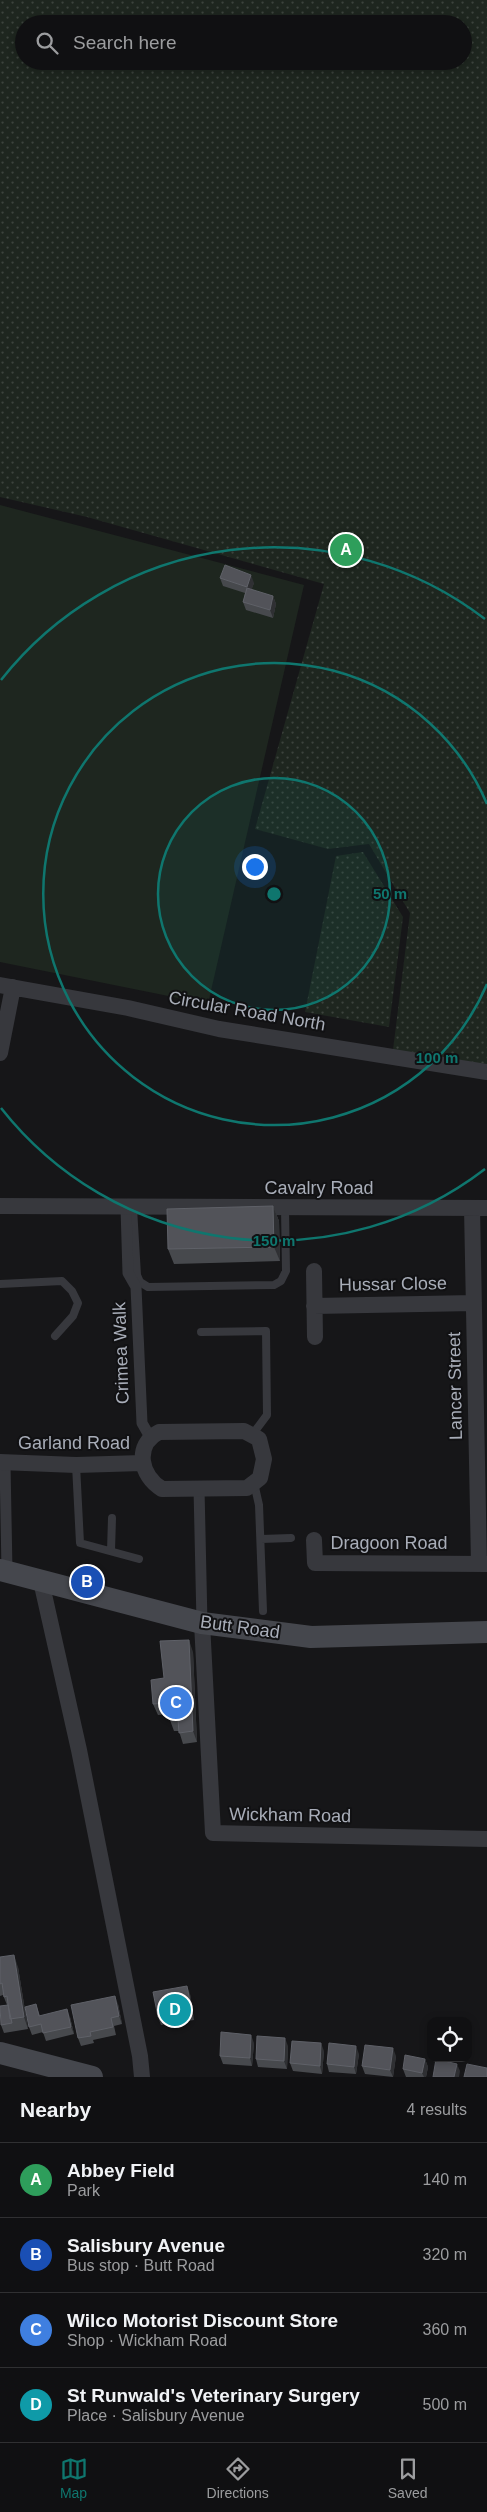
<!DOCTYPE html>
<html lang="en">
<head>
<meta charset="utf-8">
<style>
	body { margin:0; font-family:Arial,sans-serif; background:#19191b; color:#f1f3f6 }
	.controls { position:absolute; right:15px; bottom:15px; display:grid; overflow:hidden; border-radius:10px; box-shadow:0 2px 8px #0003 }
	.controls button { width:45px; height:45px; display:grid; place-items:center; padding:0; border:0; border-bottom:1px solid #303032; background:#101012; color:#f1f3f6; font:25px sans-serif }
	.you { position:absolute; left:254px; top:866px; width:18px; height:18px; margin:-12px; border:4px solid #fff; border-radius:50%; background:#1a73e8; box-shadow:0 0 0 8px #1a73e833 }
	.badge { display:grid; place-items:center; width:32px; height:32px; border-radius:50%; background:#0f766e; color:#fff; font-size:16px; font-weight:700 }
	.pin { position:absolute; translate:-50% -50%; border:2px solid #fff; box-shadow:0 1px 5px #0006 }
	.list { margin:0; padding:0; list-style:none }
	h2 { display:flex; justify-content:space-between; align-items:center; height:65px; margin:0; padding:0 20px; font-size:21px }
	h2 small { font-size:16px; font-weight:400; color:#9c9d9f }
	.list li { display:grid; grid-template-columns:32px 1fr auto; gap:15px; align-items:center; box-sizing:border-box; height:75px; padding:0 20px; border-top:1px solid #303032 }
	.list b { display:block; font-size:19px; white-space:nowrap }
	.list p { margin:0; font-size:16px; white-space:nowrap; color:#9c9d9f }
	.list em { font-size:16px; font-style:normal; color:#9c9d9f }
	.icon { flex:none; width:28px; height:28px; fill:none; stroke:currentColor; stroke-width:2; stroke-linecap:round; stroke-linejoin:round }
	.map { position:relative; flex:none; width:487px; height:2077px; overflow:hidden }
	.search { position:absolute; background:#101012; box-shadow:0 2px 8px #0003; left:15px; right:15px; top:15px; height:55px; display:flex; align-items:center; gap:12px; box-sizing:border-box; padding:0 18px; border-radius:28px; color:#9c9d9f; font-size:19px }
	.sheet { height:365px; background:#101012 }
	nav { display:flex; justify-content:space-around; align-items:center; box-sizing:border-box; height:70px; border-top:1px solid #303032; background:#101012; font-size:14px; color:#9c9d9f }
	nav a { display:grid; justify-items:center; gap:2px }
	nav .on { color:#0f766e }
	.map>svg:first-child { display:block }
</style>
</head>
<body>
<div class="map">
<svg width="487" height="2077" viewBox="0 0 487 2077">
	<defs>
		<pattern id="park-dots" width="8" height="8" patternUnits="userSpaceOnUse" patternTransform="scale(1.25)"><rect width="8" height="8" fill="#1e261f"/><path d="M2 2h.1M6 6h.1" fill="none" stroke="#3c433d" stroke-width="1.8" stroke-linecap="round"/></pattern>
	</defs>
	<rect width="100%" height="100%" fill="#161618"/>
	<path fill="#1e261f" d="M0,505l304,80 -96,419 -208,-42z"/>
	<path fill="url(#park-dots)" fill-rule="evenodd" d="M0,0h487v1073l-95,-15 18,-145 -41,-69 -41,5 -73,-20 69,-245 -237,-67 -87,-20zM24,24h439v37h-439z
		M363,852l40,65 -14,110 -84,-15 31,-156z"/>
	<g fill="none" stroke-linecap="round" stroke-linejoin="round">
		<path stroke="#37383d" stroke-width="8" d="M133,1208l4,67 3,7 8,5 126,-2 7,-4 5,-10 -1,-63
			M0,1284l62,-3 10,10 6,12 -5,13 -18,20
			M201,1332l65,-1 1,84 -15,20
			M76,1465l4,78 59,16
			M254,1483l5,22 4,106
			M261,1539l30,-1
			M111,1551l1,-33"/>
		<path stroke="#37383d" stroke-width="11" d="M126,1208l2,65 8,14 6,136 8,14
			M5,1463l2,108
			M199,1488l3,135"/>
		<path stroke="#37383d" stroke-width="16" d="M0,985l128,23 91,21 268,43
			M0,1053l13,-66
			M0,1206l487,2
			M472,1208l7,356
			M314,1271l1,66
			M314,1306l160,-3
			M244,1431l15,8 5,20 -4,19 -13,10 -85,1c-22,-13 -28,-44 -3,-57z
			M0,1462l76,3 66,-2
			M314,1540l1,23 172,1
			M41,1581l38,169 61,306 2,21
			M202,1623l11,210 274,6"/>
		<path stroke="#45474d" stroke-width="22" d="M0,1570l202,53 109,14 176,-5
			M0,2053l92,24"/>
	</g>
	<path fill="#47494d" d="M220,578l34,5 -3,7 22,6 3,8 -3,14 -27,-8 -3,-8 2,-9 -22,-7z
		M273,1206l6,15 1,40 -106,3 -6,-15z
		M193,1652l4,90 -14,2 -4,-13h-5l-4,-11v-6l-12,1 -5,-11 11,-26z
		M0,1957l18,10 10,62 -24,4 -3,-8 6,-20 -4,-10 -3,1z
		M190,1994l4,26 -33,5 -3,-8z
		M36,2004l4,12 30,1 4,17 -28,7 -3,-9 -11,3 -3,-8z
		M118,2004l4,20 -8,2 2,9 -23,5 1,3 -13,3 -3,-8z
		M254,2043l-2,23 -29,-2 -3,-8z
		M288,2046l-1,23 -29,-2 -2,-8z
		M324,2051l-2,23 -29,-3 -3,-8z
		M359,2054l-3,20 -27,-2 -2,-8z
		M396,2056l-3,21 -28,-3 -3,-8z
		M425,2059l3,8 -2,10h-20l-3,-8z"/>
	<path fill="#2f3033" d="M251,575l3,8 -4,12 -3,-8z
		M273,596l3,8 -3,14 -3,-8z
		M273,1206l6,15 1,40 -6,-14z
		M189,1640l4,12 4,90 -4,-11z
		M14,1955l4,12 10,62 -4,-12z
		M187,1986l3,8 4,26 -2,-8z
		M115,1996l3,8 4,20 -3,-8z
		M67,2009l3,8 4,17 -3,-7z
		M251,2035l3,8 -2,23 -2,-8z
		M285,2038l3,8 -1,23 -3,-8z
		M321,2043l3,8 -2,23 -2,-8z
		M356,2046l3,8 -3,20 -2,-7z
		M393,2048l3,8 -3,21 -3,-7z
		M425,2059l3,8 -2,10h-2l-2,-4z
		M457,2064l3,7 -1,6h-5z"/>
	<path fill="#525359" stroke="#5f6168" d="M225,565l26,10 -4,12 -27,-9z
		M247,588l26,8 -3,14 -27,-8z
		M273,1206l1,41 -106,2 -1,-40z
		M189,1640l4,91 -14,2 -1,-14 -8,1 -2,-17 -15,1 -2,-24 13,-2 -4,-37z
		M14,1955l10,62 -14,2 -3,-23 -3,1 -2,-14 -2,1v-27z
		M187,1986l5,26 -34,5 -5,-25z
		M115,1996l4,20 -8,2 2,9 -23,5 1,4 -13,2 -7,-33z
		M36,2004l3,12 28,-7 4,18 -28,6 -2,-9 -12,3 -4,-20z
		M8,2005l4,18 -11,2 -1,-19z
		M221,2032l30,3 -1,23 -30,-2z
		M257,2036l28,2 -1,23 -28,-2z
		M292,2041l29,2 -1,23 -30,-3z
		M329,2043l27,3 -2,21 -27,-3z
		M365,2045l28,3 -3,22 -28,-4z
		M405,2055l20,4 -3,14 -19,-4z
		M436,2059l21,5 -3,13h-21z
		M467,2064l20,4v9h-23z"/>
	<circle cx="274" cy="894" r="116" fill="#0f766e" fill-opacity=".12"/>
	<g fill="none" stroke="#0f766e" stroke-width="2.5">
		<circle cx="274" cy="894" r="116"/>
		<path d="M487 984A231 231 0 1 1 487 804"/>
		<path d="M485 1169A347 347 0 0 1 1 1108M1 680A347 347 0 0 1 485 619"/>
	</g>
	<g text-anchor="middle" stroke-width="4" stroke-linejoin="round" paint-order="stroke">
		<g font-size="18" fill="#a8adb8" stroke="#111113">
			<text transform="translate(247 1011) rotate(10)" y="6">Circular Road North</text>
			<text x="319" y="1194">Cavalry Road</text>
			<text transform="translate(393 1284) rotate(-1)" y="6">Hussar Close</text>
			<text transform="translate(121 1353) rotate(-92)" y="6">Crimea Walk</text>
			<text transform="translate(455 1386) rotate(-91)" y="6">Lancer Street</text>
			<text x="74" y="1449">Garland Road</text>
			<text x="389" y="1549">Dragoon Road</text>
			<text transform="translate(240 1627) rotate(8)" y="6">Butt Road</text>
			<text transform="translate(290 1815) rotate(1)" y="6">Wickham Road</text>
		</g>
	</g>
	<circle cx="274" cy="894" r="8" fill="#0f766e" stroke="#111113" stroke-width="2.5"/>
	<g font-size="15" text-anchor="middle" font-weight="bold" fill="#0f766e" stroke="#111113" stroke-width="4" stroke-linejoin="round" paint-order="stroke">
		<text x="390" y="899">50 m</text>
		<text x="437" y="1063">100 m</text>
		<text x="274" y="1246">150 m</text>
	</g>
</svg>
<div class="controls">
<button><svg class="icon" aria-label="locate" viewBox="0 0 24 24"><circle cx="12" cy="12" r="6"/><path d="M12 2v4M12 18v4M2 12h4M18 12h4"/></svg></button>
</div>
<div class="you"></div>
<div class="pin badge" style="left:346px;top:550px;background:#2e9e5b">A</div>
<div class="pin badge" style="left:87px;top:1582px;background:#1a4fb4">B</div>
<div class="pin badge" style="left:176px;top:1703px;background:#3f7fe0">C</div>
<div class="pin badge" style="left:175px;top:2010px;background:#0f9aa8">D</div>
<div class="search"><svg class="icon" aria-label="search" viewBox="0 0 24 24"><circle cx="10" cy="10" r="6"/><path d="M15 15l6 6"/></svg>Search here</div>
</div>
<section class="sheet">
<h2>Nearby<small>4 results</small></h2>
<ul class="list">
<li><span class="badge" style="background:#2e9e5b">A</span><div><b>Abbey Field</b><p>Park</p></div><em>140 m</em></li>
<li><span class="badge" style="background:#1a4fb4">B</span><div><b>Salisbury Avenue</b><p>Bus stop · Butt Road</p></div><em>320 m</em></li>
<li><span class="badge" style="background:#3f7fe0">C</span><div><b>Wilco Motorist Discount Store</b><p>Shop · Wickham Road</p></div><em>360 m</em></li>
<li><span class="badge" style="background:#0f9aa8">D</span><div><b>St Runwald's Veterinary Surgery</b><p>Place · Salisbury Avenue</p></div><em>500 m</em></li>
</ul>
</section>
<nav>
<a class="on"><svg class="icon" aria-label="map" viewBox="0 0 24 24"><path d="M3 6l6-2 6 2 6-2v14l-6 2-6-2-6 2zM9 4v14M15 6v14"/></svg>Map</a>
<a><svg class="icon" aria-label="directions" viewBox="0 0 24 24"><path d="M12 3l9 9-9 9-9-9zM9 14v-3h6M13 9l2 2-2 2"/></svg>Directions</a>
<a><svg class="icon" aria-label="saved" viewBox="0 0 24 24"><path d="M7 4h10v16l-5-4-5 4z"/></svg>Saved</a>
</nav>
</body>
</html>
